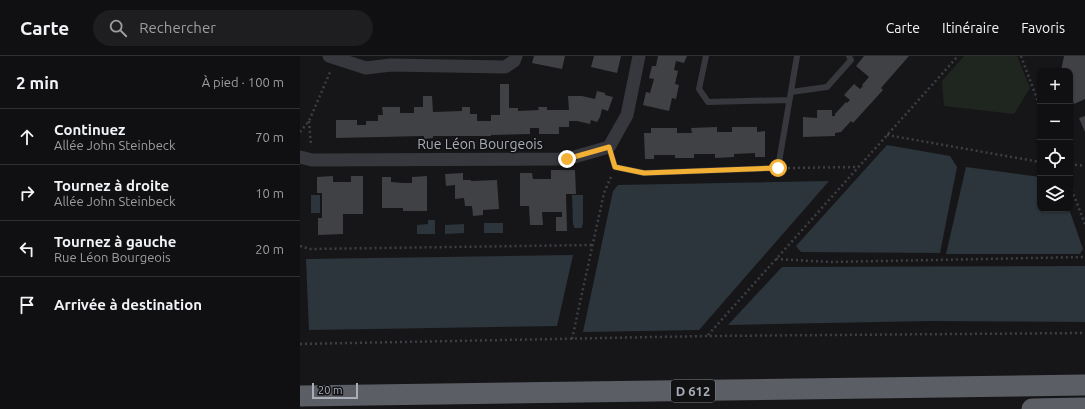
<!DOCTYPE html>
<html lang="fr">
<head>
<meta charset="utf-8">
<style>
	body { margin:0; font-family:Ubuntu,sans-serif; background:#1e1e20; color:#f1f3f6 }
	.controls { position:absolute; right:12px; top:12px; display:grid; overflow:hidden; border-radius:8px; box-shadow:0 1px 3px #0004 }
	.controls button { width:36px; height:36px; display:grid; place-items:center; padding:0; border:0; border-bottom:1px solid #303032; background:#101012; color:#f1f3f6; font:20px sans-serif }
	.scale { position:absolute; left:12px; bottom:10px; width:46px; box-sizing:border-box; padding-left:4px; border:2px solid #a8adb8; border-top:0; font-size:11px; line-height:14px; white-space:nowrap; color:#a8adb8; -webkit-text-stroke:3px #111113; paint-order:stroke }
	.stop { position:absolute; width:12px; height:12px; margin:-9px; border:3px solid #f2b134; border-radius:50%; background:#fff }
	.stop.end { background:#f2b134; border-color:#fff; box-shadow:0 1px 4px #0008 }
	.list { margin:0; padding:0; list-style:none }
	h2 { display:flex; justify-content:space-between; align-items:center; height:52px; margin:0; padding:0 16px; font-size:17px }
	h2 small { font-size:13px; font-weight:400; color:#9c9d9f }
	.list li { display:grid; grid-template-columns:26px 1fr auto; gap:12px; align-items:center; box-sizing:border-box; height:56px; padding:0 16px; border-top:1px solid #303032 }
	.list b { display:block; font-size:15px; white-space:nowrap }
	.list p { margin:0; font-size:13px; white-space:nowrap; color:#9c9d9f }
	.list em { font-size:13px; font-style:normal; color:#9c9d9f }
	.icon { flex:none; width:22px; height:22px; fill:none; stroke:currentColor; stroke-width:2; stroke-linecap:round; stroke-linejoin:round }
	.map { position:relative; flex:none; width:785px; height:353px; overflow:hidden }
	header { display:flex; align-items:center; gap:24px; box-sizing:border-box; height:56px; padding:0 20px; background:#101012; border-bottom:1px solid #303032 }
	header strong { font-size:19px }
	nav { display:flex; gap:22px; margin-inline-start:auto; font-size:14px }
	.search { width:280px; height:36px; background:#1e1e20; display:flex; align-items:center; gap:10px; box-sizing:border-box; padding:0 14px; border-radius:22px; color:#9c9d9f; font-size:15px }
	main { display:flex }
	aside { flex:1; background:#101012 }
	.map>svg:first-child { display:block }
</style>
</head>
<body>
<header>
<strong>Carte</strong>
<div class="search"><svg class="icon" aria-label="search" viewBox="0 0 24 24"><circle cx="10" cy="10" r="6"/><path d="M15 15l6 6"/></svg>Rechercher</div>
<nav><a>Carte</a><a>Itinéraire</a><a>Favoris</a></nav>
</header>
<main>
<aside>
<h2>2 min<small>À pied · 100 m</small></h2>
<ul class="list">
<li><svg class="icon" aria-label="ahead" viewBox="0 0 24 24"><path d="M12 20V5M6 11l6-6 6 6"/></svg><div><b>Continuez</b><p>Allée John Steinbeck</p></div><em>70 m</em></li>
<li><svg class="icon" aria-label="right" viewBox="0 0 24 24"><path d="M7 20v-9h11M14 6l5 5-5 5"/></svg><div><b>Tournez à droite</b><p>Allée John Steinbeck</p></div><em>10 m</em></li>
<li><svg class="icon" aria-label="left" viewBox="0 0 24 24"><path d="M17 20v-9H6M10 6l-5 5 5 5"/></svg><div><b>Tournez à gauche</b><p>Rue Léon Bourgeois</p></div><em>20 m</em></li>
<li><svg class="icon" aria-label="arrive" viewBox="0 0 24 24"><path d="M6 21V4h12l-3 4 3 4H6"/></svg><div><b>Arrivée à destination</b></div></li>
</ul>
</aside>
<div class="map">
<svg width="785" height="353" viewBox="0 0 785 353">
	<rect width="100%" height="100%" fill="#161618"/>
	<path fill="#1e261f" d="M664,0h53l13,32 -16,26 -70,-8 -2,-25z"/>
	<path fill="#2c353c" d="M587,89l63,11 7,11 -17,86 -139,-1 -5,-6z
		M666,111l74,10v32h29l14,40 -3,5h-134z
		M529,125l-130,149 -116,2 30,-141 5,-6z
		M11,139h9v18h-9z
		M272,139h11v30h-1v3h-8v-3h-1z
		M128,164h7v14h-18v-9l11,-1z
		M184,167h19v10h-19z
		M164,168v9l-19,1v-9z
		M273,199l-16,71 -248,4 -3,-71z
		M785,210v56l-156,-1 -201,4 54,-58z"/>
	<path fill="#404145" d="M234,0h31l-3,13 -30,-6z
		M294,0h27l-4,17 -26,-6z
		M358,0h29l-3,7 -8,-2 -2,9 4,1 -3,13 4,1 -3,14 -4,-1 -3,13 -26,-6 3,-13 4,1 4,-14 -5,-1 3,-12h4z
		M564,0h45l-28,32 2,2 -30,33 -2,-2 -10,11 -6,1v3l-32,1v-20l14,1v-8h15v6h3v-2l11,-12 1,1 3,-3 -6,-5 10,-11 6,5 3,-3 -1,-1 7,-8 -13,-11z
		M764,0h21v43l-11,5 -4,-10v-23h-9z
		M200,28h9v24h9v3l21,-1 -1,-3h9v3h22l-1,-14h14l13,3 2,-8 8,2v2l8,2 -5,14 -6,-2 -2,8 -3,5 -6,-2 -1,4 -13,-3h-8v6h-10v7h-20v-6h-9v6l-39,1v1h-58v2l-9,1v-3l-88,2v-18h21v5h9v-4h12v-6h5l-1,-8h18v6h14v-6h9v-11h9l1,16 29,-1v-4h8v7h7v7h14v-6h9z
		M785,60v16l-6,-14z
		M417,71v5h15v-5h25v5l8,-1v26h-10v-4l-21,1v3l-19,1v-4h-21v4h-19v-3h-21v4h-9l-1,-26h7v-5h26v5h15l-1,-5z
		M251,114h24l1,24h-10l1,37h-11v-14h6v-5h-20l1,13h-13l-1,-19h-9v-33h12l1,6h18z
		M163,117v7h8v1l26,-1 2,29 -16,1v5l-10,1 -1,-10h-7l-1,-8 -9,1v-14l-9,1 -1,-12z
		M33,120v6h18v-6h12v38h-20v20l-25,1v-17h4v-25h-5v-16z
		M127,120v35h-24v-14v11h-21v-31h9v5l12,1h9v-6z"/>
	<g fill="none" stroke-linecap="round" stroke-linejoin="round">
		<path stroke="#3d3f44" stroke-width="2.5" stroke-dasharray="2 3" stroke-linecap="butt" d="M721,0l19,51
			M9,65l2,25
			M0,76l9,-11 22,-51
			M587,79l153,27
			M770,108l15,2
			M488,112l69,-1
			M770,129l15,39
			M0,190l10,3 282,-4
			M476,203l55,3 254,-5
			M408,279l250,-279
			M272,283l32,-146 7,-16
			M0,288l407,-8 378,-3"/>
		<path stroke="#37383d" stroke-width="6" d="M406,0l-7,33 9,13 81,-2
			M491,36l36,-5 24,-27 -2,-4
			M309,91l6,20 29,6 134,-5 19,-112"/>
		<path stroke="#37383d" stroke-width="13" d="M29,0l37,12 25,-3 114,2 9,-6 2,-5
			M0,101l12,3 255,-1 42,-12 18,-32 12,-59"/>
		<path stroke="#5b5e65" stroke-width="21" d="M0,340l785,-11
			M732,353l53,-1"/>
	</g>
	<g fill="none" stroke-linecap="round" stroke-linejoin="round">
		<path stroke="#f2b134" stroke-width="5" d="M267,103l42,-12 6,20 29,6 134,-5"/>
	</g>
	<g text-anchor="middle" stroke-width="3" stroke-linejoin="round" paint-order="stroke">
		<rect fill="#111113" stroke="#7b7e86" stroke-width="1" x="371" y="324" width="44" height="22" rx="3"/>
		<g font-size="13" font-weight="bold" fill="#a8adb8">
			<text x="393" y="340">D 612</text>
		</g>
		<g font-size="14" fill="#a8adb8" stroke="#111113">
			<text x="180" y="93">Rue Léon Bourgeois</text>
		</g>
	</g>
</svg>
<div class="controls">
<button>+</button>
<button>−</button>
<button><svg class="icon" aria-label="locate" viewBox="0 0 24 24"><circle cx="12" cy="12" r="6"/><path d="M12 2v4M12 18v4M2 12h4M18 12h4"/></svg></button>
<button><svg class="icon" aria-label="layers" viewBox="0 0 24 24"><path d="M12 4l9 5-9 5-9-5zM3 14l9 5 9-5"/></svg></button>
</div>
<div class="scale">20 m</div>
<div class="stop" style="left:478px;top:112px"></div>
<div class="stop end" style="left:267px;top:103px"></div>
</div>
</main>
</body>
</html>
